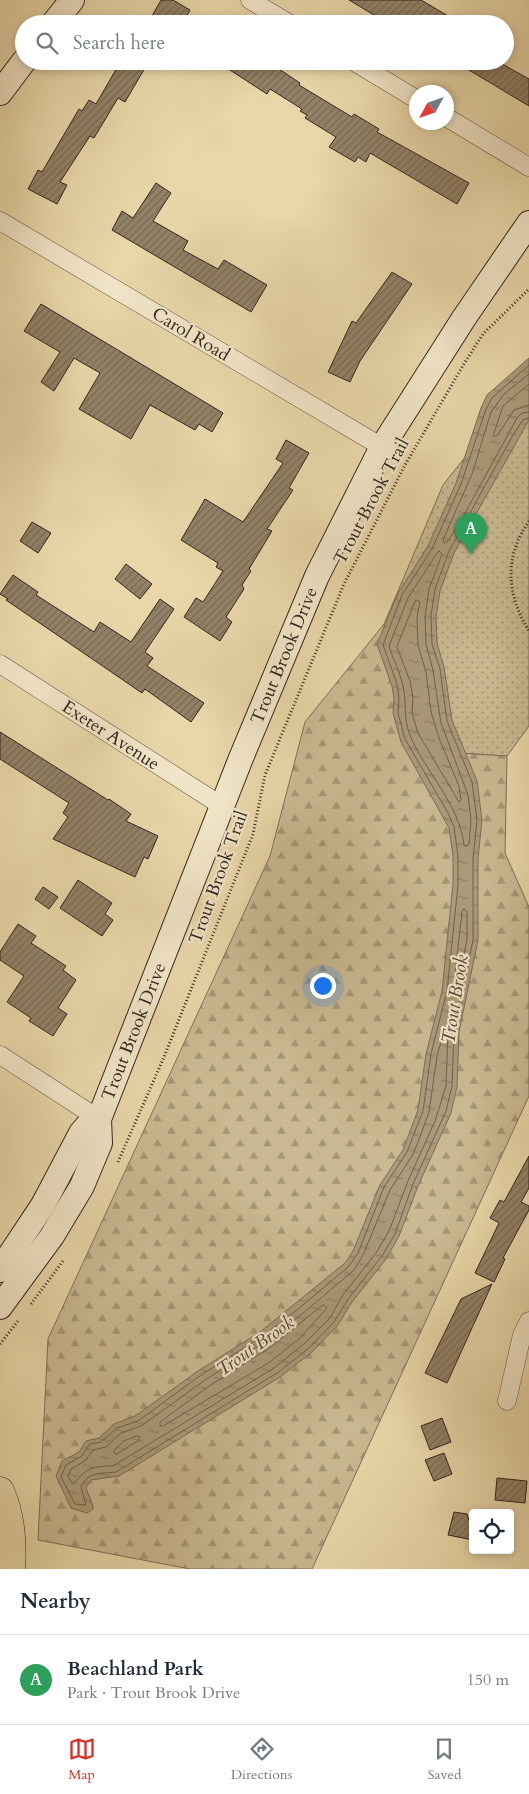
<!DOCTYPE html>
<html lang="en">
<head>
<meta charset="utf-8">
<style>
	body { margin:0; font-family:Cardo,serif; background:#f6f6f7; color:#1f2937 }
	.controls { position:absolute; right:15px; bottom:15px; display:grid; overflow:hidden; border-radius:5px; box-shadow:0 2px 8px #0003 }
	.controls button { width:45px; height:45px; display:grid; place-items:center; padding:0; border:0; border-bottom:1px solid #e0e1e3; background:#fff; color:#1f2937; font:25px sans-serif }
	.compass { position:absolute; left:409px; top:85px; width:45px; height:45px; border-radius:50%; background:#fff; box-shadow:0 2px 8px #0003; rotate:230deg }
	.you { position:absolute; left:322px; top:985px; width:18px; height:18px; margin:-12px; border:4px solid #fff; border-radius:50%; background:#1a73e8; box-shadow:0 0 0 8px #1a73e833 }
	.badge { display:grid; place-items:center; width:32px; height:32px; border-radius:50%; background:#d93025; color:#fff; font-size:16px; font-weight:700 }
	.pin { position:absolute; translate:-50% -41px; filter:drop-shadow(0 1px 2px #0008) }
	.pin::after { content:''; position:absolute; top:26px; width:18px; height:15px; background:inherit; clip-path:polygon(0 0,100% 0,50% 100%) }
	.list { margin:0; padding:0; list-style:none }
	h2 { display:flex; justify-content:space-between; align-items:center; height:65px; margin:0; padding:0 20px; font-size:21px }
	h2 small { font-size:16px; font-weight:400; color:#747a83 }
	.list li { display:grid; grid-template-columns:32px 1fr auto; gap:15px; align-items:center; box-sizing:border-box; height:90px; padding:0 20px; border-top:1px solid #e0e1e3 }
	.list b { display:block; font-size:19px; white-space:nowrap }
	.list p { margin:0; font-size:16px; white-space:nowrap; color:#747a83 }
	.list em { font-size:16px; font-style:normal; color:#747a83 }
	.icon { flex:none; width:28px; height:28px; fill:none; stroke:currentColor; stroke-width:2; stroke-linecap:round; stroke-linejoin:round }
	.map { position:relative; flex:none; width:529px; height:1569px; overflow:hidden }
	.search { position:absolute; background:#fff; box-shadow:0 2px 8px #0003; left:15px; right:15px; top:15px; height:55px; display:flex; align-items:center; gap:12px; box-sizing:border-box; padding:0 18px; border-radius:28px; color:#747a83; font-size:19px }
	.sheet { height:155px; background:#fff }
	nav { display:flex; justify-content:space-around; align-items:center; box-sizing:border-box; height:70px; border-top:1px solid #e0e1e3; background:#fff; font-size:14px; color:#747a83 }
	nav a { display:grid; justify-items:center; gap:2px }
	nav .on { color:#d93025 }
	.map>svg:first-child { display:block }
</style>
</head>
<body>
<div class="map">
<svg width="529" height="1569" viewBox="0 0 529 1569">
	<defs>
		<pattern id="grass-dots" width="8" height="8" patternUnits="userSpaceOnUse" patternTransform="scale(1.25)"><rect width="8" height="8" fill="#cab992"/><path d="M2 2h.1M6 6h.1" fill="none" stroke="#a59677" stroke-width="1.8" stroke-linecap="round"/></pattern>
		<pattern id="forest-firs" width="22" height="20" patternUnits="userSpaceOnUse" patternTransform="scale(1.25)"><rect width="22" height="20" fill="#cab992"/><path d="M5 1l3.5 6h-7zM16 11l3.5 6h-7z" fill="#a59677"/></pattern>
		<pattern id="water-ripples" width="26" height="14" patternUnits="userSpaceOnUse" patternTransform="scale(1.25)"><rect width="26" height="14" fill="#ab9b7a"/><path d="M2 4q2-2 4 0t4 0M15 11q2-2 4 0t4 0" fill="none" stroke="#8c7e64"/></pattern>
		<pattern id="building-hatch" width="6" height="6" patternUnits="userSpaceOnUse" patternTransform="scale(1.25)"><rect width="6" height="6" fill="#928267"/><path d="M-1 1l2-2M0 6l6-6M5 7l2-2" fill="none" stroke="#786a54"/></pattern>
	</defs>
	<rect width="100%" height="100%" fill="#e9d7a9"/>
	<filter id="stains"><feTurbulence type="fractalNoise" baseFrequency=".004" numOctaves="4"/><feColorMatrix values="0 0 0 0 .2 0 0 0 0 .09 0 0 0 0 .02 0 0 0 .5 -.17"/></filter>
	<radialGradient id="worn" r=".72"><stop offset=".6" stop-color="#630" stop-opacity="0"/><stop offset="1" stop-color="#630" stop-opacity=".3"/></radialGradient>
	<path fill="url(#grass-dots)" stroke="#7e7059" d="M529,377v349l-22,30 -84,-5 -33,-77 -6,-50 59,-139z"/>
	<path fill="url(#forest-firs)" stroke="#7e7059" d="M384,624l6,50 33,77 84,5 -2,97 24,54v189l-217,473h-122l-152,-29 10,-201 222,-483 35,-134z"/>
	<path fill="url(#water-ripples)" stroke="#7b6c56" d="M529,358v62l-75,133 -14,38 -4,26 1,26 7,24 8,53 25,61 5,39 -4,39v81l-19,92 -2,55 -6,26 -33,73 -19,50 -13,23 -34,43 -14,23 -26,27 -32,25 -161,99 -28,4 -5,8 7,18v3l-6,4 -16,-5 -15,-32 6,-15 17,-9 7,-11 13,-3 15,-14 21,-8 63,-45 62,-39 85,-69 8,-12 27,-66 23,-35 15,-40 8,-56 16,-63 11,-107v-28l-4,-28 -48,-86 -8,-29 1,-14 -2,-13 -15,-42 21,-51 30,-47 28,-63 25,-75 6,-13z"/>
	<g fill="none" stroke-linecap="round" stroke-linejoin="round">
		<path stroke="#6f604d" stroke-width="1" d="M529,365l-37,33 -6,11 -25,75 -29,65 -30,46 -19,50 14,39 2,15 -1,14 7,26 43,74 6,14 4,29v29l-11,106 -16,63 -8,57 -6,15 -10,26 -23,35 -26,66 -10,14 -51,43 -34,26 -62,39 -63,46 -21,7 -16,14 -11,2 -8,12 -16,9 -5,12 14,27 11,1 -5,-18c7,-16 20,-13 35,-15l161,-99 32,-25 25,-26 14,-23 34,-43 13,-22 18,-50 33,-73 6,-25 2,-55 19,-91v-81l4,-39 -5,-38 -25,-61 -7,-52 -8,-25 -1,-28 4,-27 14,-38 64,-116 10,-15 6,-2
			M529,374l-25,20 -13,18 -19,62 -29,66 1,3 3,-1 11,-16 59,-108 5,-5 7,-1
			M529,384l-26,22 -10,30h4l17,-26 15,-5
			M439,551l3,3 -13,35 -4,28 1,27 7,26 8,53 27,72 3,25 -2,24 -3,2 -2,-1c-5,-42 -39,-73 -54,-110 -7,-17 -3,-32 -7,-49 -3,-14 -10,-27 -14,-40l19,-48z
			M416,600l4,2 -3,15 1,28 8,27 5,40 8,26 20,48 2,14 -2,2 -41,-69 -6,-20 1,-15 -3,-17 -13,-34z
			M464,909l3,3v27l-7,36 -3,2 -2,-3 7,-62z
			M445,1029l3,3 -2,54 -11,35 -27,60 -19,50 -13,22 -33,42 -13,23 -25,25 -31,25 -161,98c-17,0 -29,2 -38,17h-3l-4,-7 3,-7 14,-8 8,-11 13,-3 15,-14 20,-7 64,-46 61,-39 35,-26 53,-45 9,-15 27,-65 22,-34 6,-14 11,-30 8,-56z
			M323,1305l4,3 -27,30 -30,24 -107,64h-3v-4l49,-36 62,-39z
			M137,1436l3,1 -1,3 -22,14 -3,-1v-3l10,-9z"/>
	</g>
	<path fill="url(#building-hatch)" stroke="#332620" d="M161,0h12l17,10 -8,14h-16l-14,-8z
		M349,0h72l41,24h-73z
		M121,61h28l-24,41 -7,-4 -24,40 -4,-2 -30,46 7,3 -10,19 -29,-15 10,-19 4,2 37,-63 3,2 7,-11 7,4z
		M216,61h51l33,22 -1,2 53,32 2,-3 25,15 -2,3 92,51 -12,21 -87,-51 -4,9 -8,-5 -3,5 -26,-15 7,-10 -31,-19 2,-3 -7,-4 2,-2 -32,-20 -3,5z
		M454,61h43l32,18v27z
		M156,183l15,10 -18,28 35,20 -5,9 35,19 6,-9 43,25 -16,27 -139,-82 10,-19 11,7z
		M392,272l20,12 -52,77 -10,21 -22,-10 24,-51 4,2z
		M41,304l182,109 -11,19 -13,-8 -4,6 -45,-25 -19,34 -52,-30 21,-36 -26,-15 -20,33 -13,-9 19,-30 -36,-21z
		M286,440l23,13 -20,35 4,2 -26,39 5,2 -23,38 2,2 -9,14 2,4 -18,28 6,5 -12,19 -36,-24 12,-19 7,4 20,-31 -7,-4 2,-4 -37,-23 24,-41 38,23 40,-59 -7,-4z
		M32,522l19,11 -13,20 -18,-12z
		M126,564l26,20 -12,15 -25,-20z
		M13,575l25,17 -2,3 58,37 6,-10 31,20 29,-43 14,10 -29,43 8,6 -6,8 57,37 -13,19 -46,-33 -3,4 -136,-93 2,-1 -8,-5z
		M0,732l108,68 1,-1 22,15 -5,7 32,15 -10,23 -4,-2 -9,20 -82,-38 15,-22 -5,-4 6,-10 -69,-44z
		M78,880l34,23 -7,11 8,6 -11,16 -42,-28z
		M43,887l15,10 -9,12 -14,-10z
		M18,924l18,12 -5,7 35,23 -3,4 13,10 -18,28 9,6 -14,22 -24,-15 2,-3 -24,-16 17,-26 -24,-16v-8z
		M529,1156v32l-8,14 8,4v4l-26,48 2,1 -11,23 -19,-9 24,-50 -9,-5 10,-18 4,2z
		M492,1284l-45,99 -22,-10 36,-74z
		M442,1418l9,24 -21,8 -9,-24z
		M444,1453l8,21 -18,7 -9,-21z
		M497,1478l30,3 -2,22 -30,-3z
		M454,1512l13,2 6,17v9l-25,-5z"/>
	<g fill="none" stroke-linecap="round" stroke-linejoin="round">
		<g stroke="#605242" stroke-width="19">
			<path id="minor" d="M250,0l40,24
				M353,61l63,38
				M446,117l83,50
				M0,221l382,226
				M0,664l222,142
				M0,1055l99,64
				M507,1401l15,-66 7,-14"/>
		</g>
		<g stroke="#332620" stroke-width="26">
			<g id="secondary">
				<path d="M53,24l19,-24"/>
				<path d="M0,93l24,-32"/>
				<path d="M0,1270l43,-65 38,-72 7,-8 11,-6"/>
				<path id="s1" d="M0,1307l52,-71 30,-50 18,-43 -1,-24 142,-361 76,-182 65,-129 82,-129 65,-95"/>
			</g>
		</g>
		<g stroke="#332620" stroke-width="29">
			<path id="motorway" d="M0,1491c11,25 13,51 11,78"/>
		</g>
		<path stroke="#332620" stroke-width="3" stroke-dasharray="1 2.5" stroke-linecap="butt" d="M529,521c-25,36 -23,73 0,110
			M118,1162l46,-105 89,-223 12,-59 79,-191 61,-119 59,-101 19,-30 46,-45
			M31,1304l32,-43
			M0,1344l18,-23"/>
		<use href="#minor" stroke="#f1e5c7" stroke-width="18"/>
		<use href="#secondary" stroke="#f1e5c7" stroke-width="24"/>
		<use href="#motorway" stroke="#e9d7a9" stroke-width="28"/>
	</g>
	<g text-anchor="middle" stroke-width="4.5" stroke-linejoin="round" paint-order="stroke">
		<g font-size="18" fill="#332620" stroke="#f1e5c7">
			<text transform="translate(191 334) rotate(31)" y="6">Carol Road</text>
			<text transform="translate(371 501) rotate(-62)" y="6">Trout Brook Trail</text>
			<text dy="6" stroke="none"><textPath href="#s1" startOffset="716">Trout Brook Drive</textPath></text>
			<text transform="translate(111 735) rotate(33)" y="6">Exeter Avenue</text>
			<text transform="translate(218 877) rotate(-70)" y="6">Trout Brook Trail</text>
			<text dy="6" stroke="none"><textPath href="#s1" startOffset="311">Trout Brook Drive</textPath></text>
		</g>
		<g font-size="19" font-style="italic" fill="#57493b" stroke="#f1e5c7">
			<text transform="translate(454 999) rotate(-81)" y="7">Trout Brook</text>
			<text transform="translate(255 1345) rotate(-35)" y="7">Trout Brook</text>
		</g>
	</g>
	<rect width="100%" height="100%" filter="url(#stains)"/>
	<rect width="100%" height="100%" fill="url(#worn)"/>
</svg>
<div class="controls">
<button><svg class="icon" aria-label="locate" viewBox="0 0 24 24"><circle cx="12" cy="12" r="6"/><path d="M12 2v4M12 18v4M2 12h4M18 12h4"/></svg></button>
</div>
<svg class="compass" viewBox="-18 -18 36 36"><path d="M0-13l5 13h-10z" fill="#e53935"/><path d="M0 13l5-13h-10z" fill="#747a83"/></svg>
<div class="you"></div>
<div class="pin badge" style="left:471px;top:554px;background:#2e9e5b">A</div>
<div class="search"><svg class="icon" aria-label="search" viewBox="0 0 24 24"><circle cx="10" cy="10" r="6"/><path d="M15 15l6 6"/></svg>Search here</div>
</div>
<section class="sheet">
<h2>Nearby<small></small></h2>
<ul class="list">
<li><span class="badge" style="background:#2e9e5b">A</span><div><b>Beachland Park</b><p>Park · Trout Brook Drive</p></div><em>150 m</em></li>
</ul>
</section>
<nav>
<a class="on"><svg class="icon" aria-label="map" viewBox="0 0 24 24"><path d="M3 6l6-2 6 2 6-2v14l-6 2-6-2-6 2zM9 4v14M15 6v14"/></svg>Map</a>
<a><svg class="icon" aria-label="directions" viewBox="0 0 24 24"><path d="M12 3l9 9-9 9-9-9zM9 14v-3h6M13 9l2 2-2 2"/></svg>Directions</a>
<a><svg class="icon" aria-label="saved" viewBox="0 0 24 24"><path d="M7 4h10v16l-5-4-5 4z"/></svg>Saved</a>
</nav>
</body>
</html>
